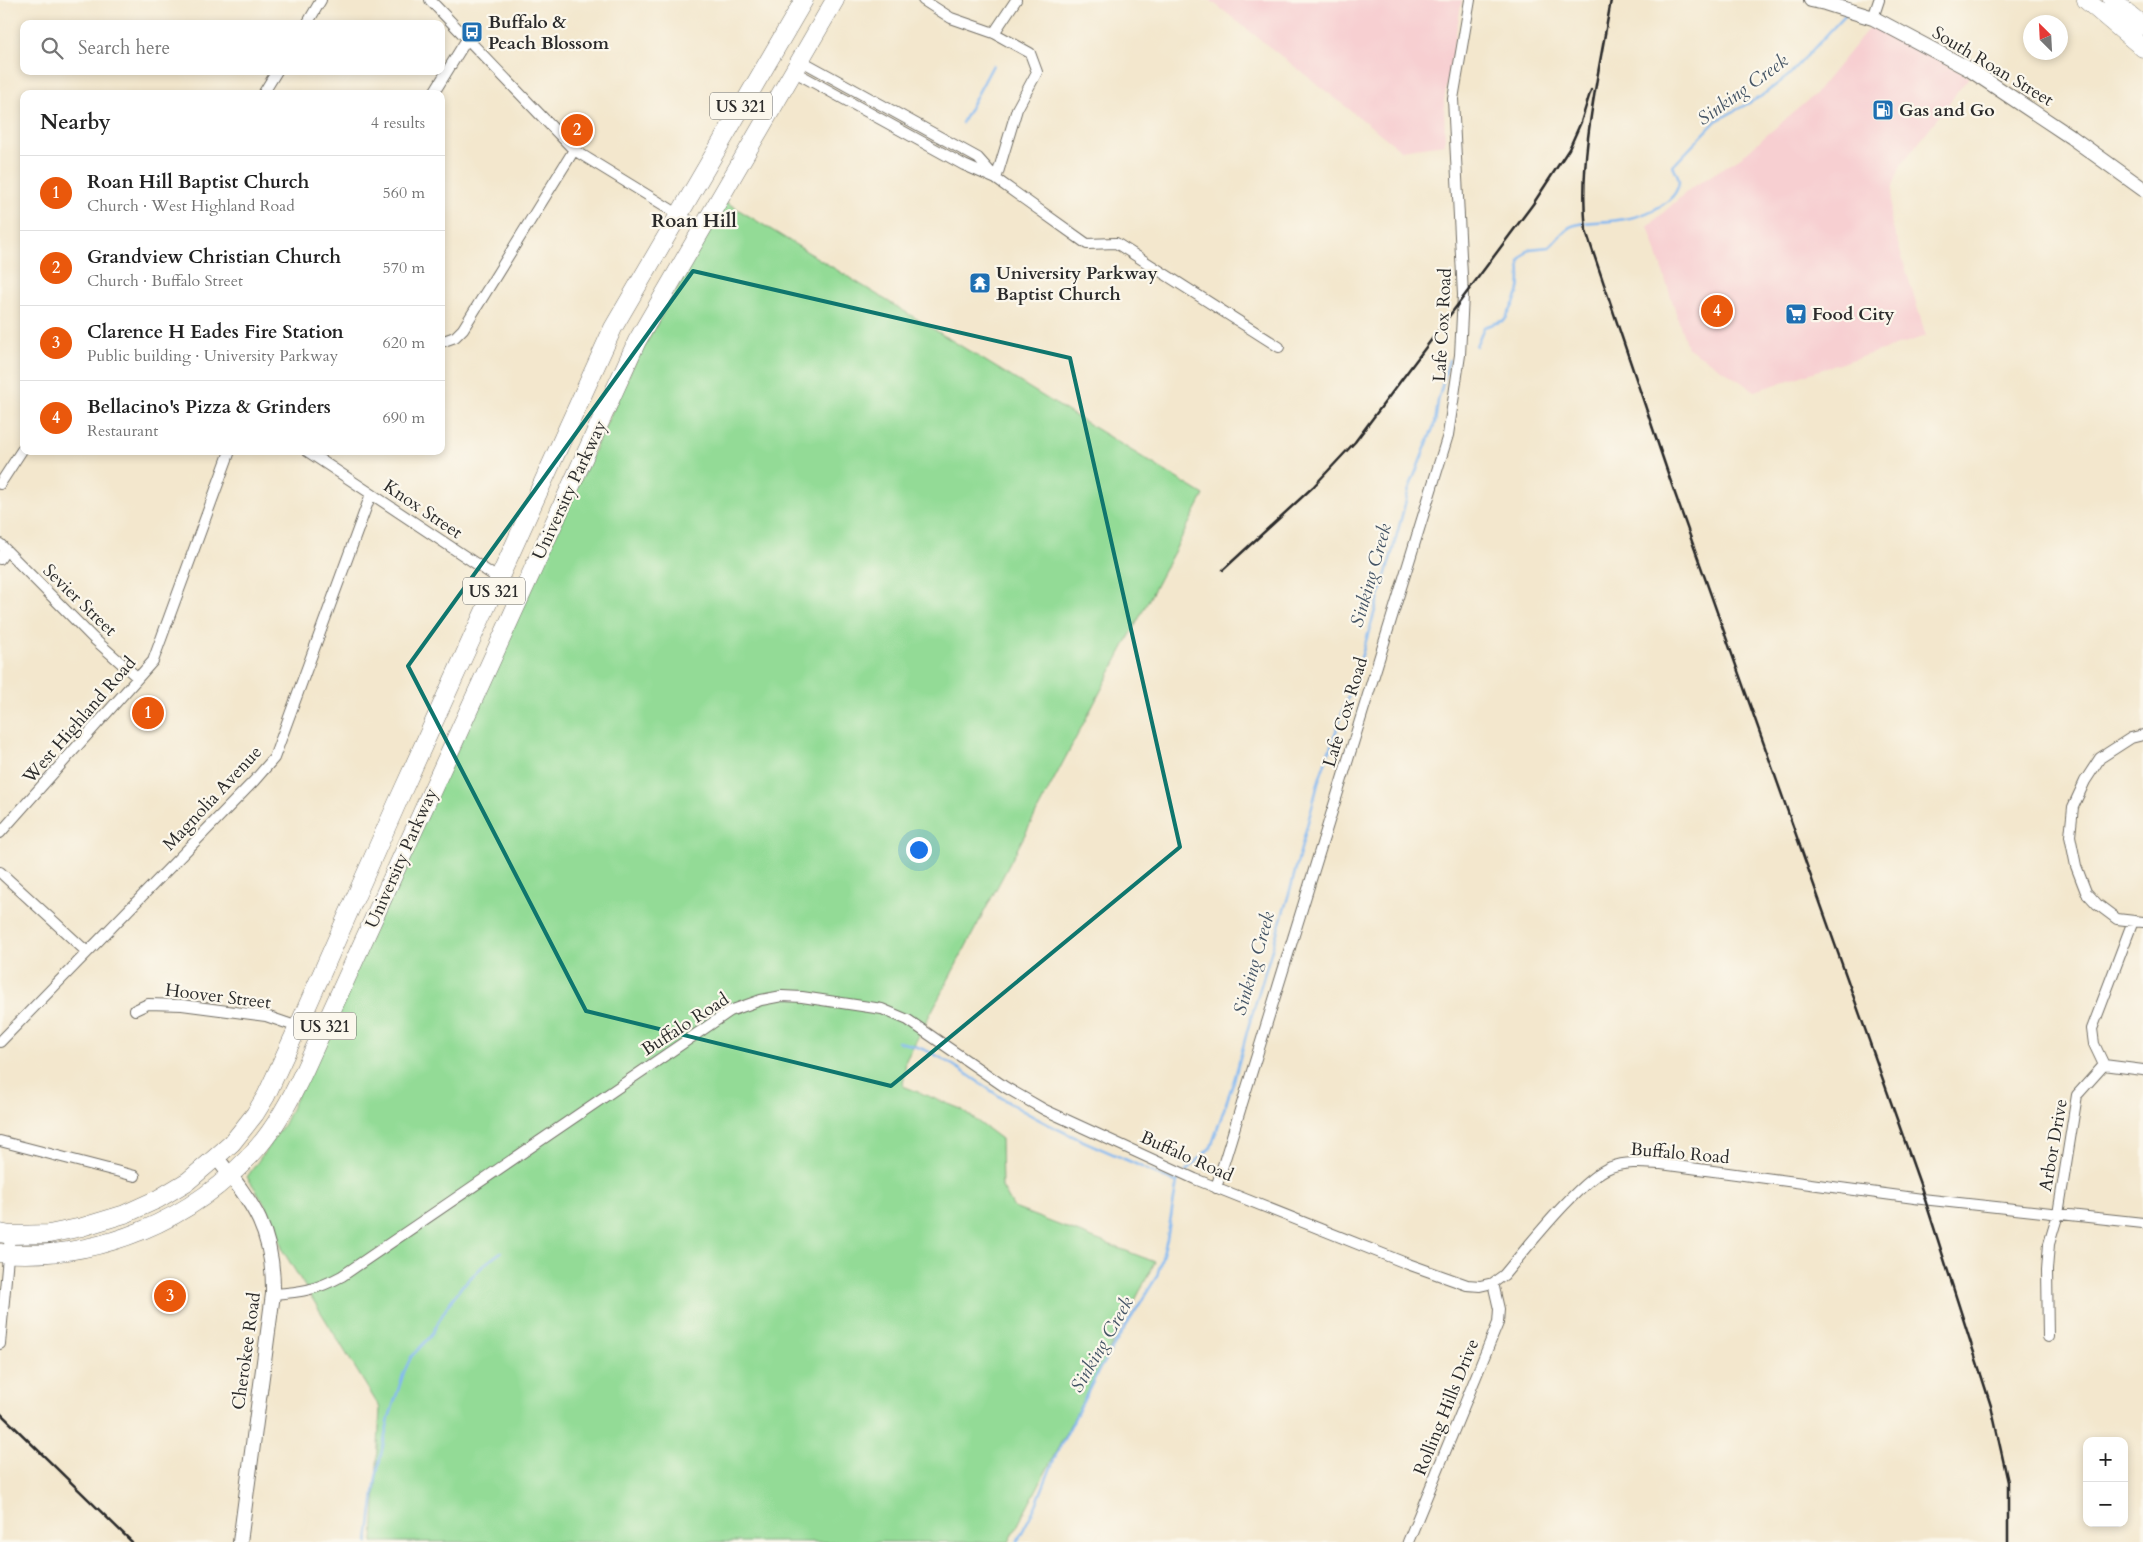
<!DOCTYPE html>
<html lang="en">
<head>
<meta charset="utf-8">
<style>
	body { margin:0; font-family:Cardo,serif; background:#f2f2f2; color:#222 }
	.controls { position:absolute; right:15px; bottom:15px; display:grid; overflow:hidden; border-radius:10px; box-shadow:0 2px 8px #0003 }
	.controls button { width:45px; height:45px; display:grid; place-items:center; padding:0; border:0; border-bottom:1px solid #e0e0e0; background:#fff; color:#222; font:25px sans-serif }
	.compass { position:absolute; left:2023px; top:15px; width:45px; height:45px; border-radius:50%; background:#fff; box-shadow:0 2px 8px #0003; rotate:336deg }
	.you { position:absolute; left:918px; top:849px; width:18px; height:18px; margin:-12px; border:4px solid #fff; border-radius:50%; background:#1a73e8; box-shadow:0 0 0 8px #1a73e833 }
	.badge { display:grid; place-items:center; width:32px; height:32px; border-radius:50%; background:#ea580c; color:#fff; font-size:16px; font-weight:700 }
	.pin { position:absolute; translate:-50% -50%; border:2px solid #fff; box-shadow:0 1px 5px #0006 }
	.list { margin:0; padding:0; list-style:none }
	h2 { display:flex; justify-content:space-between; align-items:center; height:65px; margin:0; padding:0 20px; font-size:21px }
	h2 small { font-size:16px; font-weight:400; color:#767676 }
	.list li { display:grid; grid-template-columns:32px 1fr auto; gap:15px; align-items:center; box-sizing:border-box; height:75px; padding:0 20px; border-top:1px solid #e0e0e0 }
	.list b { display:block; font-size:19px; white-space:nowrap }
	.list p { margin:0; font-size:16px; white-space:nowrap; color:#767676 }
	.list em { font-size:16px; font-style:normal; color:#767676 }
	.icon { flex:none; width:28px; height:28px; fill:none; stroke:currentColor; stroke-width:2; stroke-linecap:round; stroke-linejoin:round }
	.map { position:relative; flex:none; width:2143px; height:1542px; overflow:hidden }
	.search { position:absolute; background:#fff; box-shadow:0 2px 8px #0003; left:20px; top:20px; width:425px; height:55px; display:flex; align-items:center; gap:12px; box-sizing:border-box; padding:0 18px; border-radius:10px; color:#767676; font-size:19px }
	.panel { position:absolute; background:#fff; box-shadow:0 2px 8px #0003; left:20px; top:90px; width:425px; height:365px; border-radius:10px }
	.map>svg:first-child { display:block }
</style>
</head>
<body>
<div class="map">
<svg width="2143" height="1542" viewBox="0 0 2143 1542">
	<rect width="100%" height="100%" fill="#fbf7ec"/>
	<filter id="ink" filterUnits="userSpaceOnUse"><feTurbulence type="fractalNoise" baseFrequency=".02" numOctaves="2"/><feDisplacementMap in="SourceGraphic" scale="10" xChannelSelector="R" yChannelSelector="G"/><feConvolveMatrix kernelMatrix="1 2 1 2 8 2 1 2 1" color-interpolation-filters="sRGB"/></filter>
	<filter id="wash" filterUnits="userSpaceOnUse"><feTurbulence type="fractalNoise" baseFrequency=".0096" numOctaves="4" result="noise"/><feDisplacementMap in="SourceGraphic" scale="20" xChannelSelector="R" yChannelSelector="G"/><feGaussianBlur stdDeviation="1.12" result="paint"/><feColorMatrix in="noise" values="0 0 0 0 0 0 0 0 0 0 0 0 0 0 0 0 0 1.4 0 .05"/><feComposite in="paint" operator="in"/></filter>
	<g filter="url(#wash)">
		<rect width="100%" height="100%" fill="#f3e7cd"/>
		<path fill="#f7cfd1" d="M1210,0h252l-18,100 1,44 -44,6z
			M1872,24l97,53 -68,88 -8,21 -3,32 36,118 -171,55 -68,-44 -39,-121 43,-38 50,-31 74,-63z"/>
		<path fill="#93db96" stroke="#5f8360" d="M726,202l478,293 -298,565 -3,26 58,23 40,30 1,48 12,21 141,54 -146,280h-636l7,-134 -97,-157c-9,-32 -17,-47 -36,-74l37,-53 348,-756z"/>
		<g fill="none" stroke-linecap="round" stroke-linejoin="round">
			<path stroke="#82b8f1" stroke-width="2.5" d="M962,123l31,-58
				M1476,346l8,-19 21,-7c14,-25 17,-30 14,-58l10,-13 20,-2c7,-6 15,-18 23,-21 15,-6 31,-3 46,-6 20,-2 60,-15 61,-39 0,-5 -4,-10 -6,-15l43,-45 44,-24 28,-21 58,-62
				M898,1042c38,5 78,40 110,60 39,24 79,41 121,59 17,7 30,17 48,21
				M1186,1171l25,-24 24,-70 13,-49 43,-141 28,-107 39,-112 34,-115 17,-64 26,-66 3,-22 11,-41
				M368,1542l8,-64 13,-60 15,-46 7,-15 19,-20 18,-32 14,-19 24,-23 15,-11
				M1017,1542l19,-37 19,-48 45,-89 57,-92 10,-37 10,-57 6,-7"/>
		</g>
	</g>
	<g filter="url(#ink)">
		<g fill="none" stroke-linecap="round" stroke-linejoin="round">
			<g stroke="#716d64" stroke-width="12">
				<path id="street" d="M430,0l144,150 127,78
					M923,0l28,18 43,15 36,20 7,19 -20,37 -21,70
					M1873,18l6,-18
					M307,24l14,-24
					M994,33l22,-33
					M800,60l178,98 16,18
					M793,71l171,94 32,14 91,65 29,-1 163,104
					M263,94l14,-23
					M433,94l34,-55
					M441,342l14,-5 8,-8 111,-179
					M307,451l192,128 24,13
					M0,484l24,-37
					M0,544l93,94 45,40
					M0,559l6,-9
					M2143,735l-12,3 -31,20 -15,23 -12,26 -3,29 6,30 10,26 11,12 20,15 26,3
					M0,833l153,-172 77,-210
					M0,872l87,80
					M135,1010l13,-6 34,1 84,11 32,11
					M0,1042l254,-261 20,-23 97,-264
					M2104,1065l39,5
					M0,1141l135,35
					M1216,1188l232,-753 12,-80 3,-60 -10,-196 17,-99
					M273,1294c29,-2 43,-4 69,-18l388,-265 31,-11 21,-4 20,1 80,12 26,11 97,67 40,23 150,69 213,85 59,21 13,1 13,-3 11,-8c22,-26 78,-98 107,-108 16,-6 33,-4 50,-3l261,35 221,24
					M2048,1337l-1,-67 2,-26 9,-30 19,-119 27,-30 -10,-21 -2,-15 41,-108
					M0,1344l10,-109
					M1408,1542l90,-219 1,-14 -6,-26"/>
			</g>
			<g stroke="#716d64" stroke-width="16">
				<path id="secondary" d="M1811,0l14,3 48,15 96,51 102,68 72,52
					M216,1157c38,48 58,73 57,137l-33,248"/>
			</g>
			<g stroke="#716d64" stroke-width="19">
				<path id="highway" d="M2086,0l57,48
					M2112,0l31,26
					M0,1233l10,2 39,-1 33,-7 43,-13 33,-15 30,-18 28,-24 16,-14 23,-29 11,-18 32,-69 100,-226 215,-473 191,-328
					M0,1253c97,8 194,-32 258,-106 20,-23 34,-50 47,-78l332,-728 198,-341"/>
			</g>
			<use href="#street" stroke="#fff" stroke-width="10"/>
			<use href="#secondary" stroke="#fff" stroke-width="14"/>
			<use href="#highway" stroke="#fff" stroke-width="18"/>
			<path stroke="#2b2b2b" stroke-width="2.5" d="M1611,0c-12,73 -33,157 -25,231l87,257 247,696 71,222 17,76v60
				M1223,570l90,-83 42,-45 178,-238 36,-55 12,-27 10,-32
				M0,1413l132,129"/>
		</g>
	</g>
	<path fill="none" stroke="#0f766e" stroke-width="4" stroke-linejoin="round" d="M693,271l377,87 110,489 -289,239 -305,-75 -178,-345z"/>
	<defs>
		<g id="bus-square" transform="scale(1.125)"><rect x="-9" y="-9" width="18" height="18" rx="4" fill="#1f6fb2" stroke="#fbf7ec"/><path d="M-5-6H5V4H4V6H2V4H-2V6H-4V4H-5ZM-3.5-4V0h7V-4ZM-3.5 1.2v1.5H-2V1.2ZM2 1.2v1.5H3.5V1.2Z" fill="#fff"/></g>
		<g id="fuel-square" transform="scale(1.125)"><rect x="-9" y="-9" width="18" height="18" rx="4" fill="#1f6fb2" stroke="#fbf7ec"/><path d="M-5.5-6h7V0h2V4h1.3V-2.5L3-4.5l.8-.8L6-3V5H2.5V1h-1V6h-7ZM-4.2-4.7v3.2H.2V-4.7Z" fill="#fff"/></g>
		<g id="temple-square" transform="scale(1.125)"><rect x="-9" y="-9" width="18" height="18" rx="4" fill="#1f6fb2" stroke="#fbf7ec"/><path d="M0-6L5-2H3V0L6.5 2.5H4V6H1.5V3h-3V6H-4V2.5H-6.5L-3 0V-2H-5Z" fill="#fff"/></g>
		<g id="supermarket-square" transform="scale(1.125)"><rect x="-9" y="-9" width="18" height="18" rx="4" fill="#1f6fb2" stroke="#fbf7ec"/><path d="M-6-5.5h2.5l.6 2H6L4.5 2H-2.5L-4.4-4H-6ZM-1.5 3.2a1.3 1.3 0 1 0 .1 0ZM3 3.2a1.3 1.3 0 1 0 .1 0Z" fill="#fff"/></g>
	</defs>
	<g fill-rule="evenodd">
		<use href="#bus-square" x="472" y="32"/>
		<use href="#fuel-square" x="1883" y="110"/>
		<use href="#temple-square" x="980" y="283"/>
		<use href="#supermarket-square" x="1796" y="314"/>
	</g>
	<g text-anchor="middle" stroke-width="4.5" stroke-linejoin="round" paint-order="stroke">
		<g fill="#fbf7ec" stroke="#696865" stroke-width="1">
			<rect x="710" y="92.5" width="62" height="27" rx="4"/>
			<rect x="463" y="577.5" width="62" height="27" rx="4"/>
			<rect x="294" y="1012.5" width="62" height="27" rx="4"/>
		</g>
		<g font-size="16" font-weight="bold" fill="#2b2b2b">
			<text x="741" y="112">US 321</text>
			<text x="494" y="597">US 321</text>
			<text x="325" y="1032">US 321</text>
		</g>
		<g font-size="18" font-weight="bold" fill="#2b2b2b" stroke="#fbf7ec" text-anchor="start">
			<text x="488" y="28">Buffalo &amp;<tspan x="488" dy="21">Peach Blossom</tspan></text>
			<text x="1899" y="116">Gas and Go</text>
			<text x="996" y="279">University Parkway<tspan x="996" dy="21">Baptist Church</tspan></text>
			<text x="1812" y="320">Food City</text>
		</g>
		<g font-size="18" fill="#2b2b2b" stroke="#fbf7ec">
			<text transform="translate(1993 66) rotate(31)" y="6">South Roan Street</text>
			<text transform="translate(1442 325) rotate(-87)" y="6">Lafe Cox Road</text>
			<text transform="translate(569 490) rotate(-65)" y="6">University Parkway</text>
			<text transform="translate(423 509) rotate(34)" y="6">Knox Street</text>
			<text transform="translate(80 600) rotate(44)" y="6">Sevier Street</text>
			<text transform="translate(1345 712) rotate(-73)" y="6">Lafe Cox Road</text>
			<text transform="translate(79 720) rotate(-49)" y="6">West Highland Road</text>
			<text transform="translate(212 798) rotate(-47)" y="6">Magnolia Avenue</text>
			<text transform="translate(401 858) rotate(-66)" y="6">University Parkway</text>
			<text transform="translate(218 996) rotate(7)" y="6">Hoover Street</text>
			<text transform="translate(685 1024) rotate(-33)" y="6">Buffalo Road</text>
			<text transform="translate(2053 1145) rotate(-80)" y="6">Arbor Drive</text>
			<text transform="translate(1680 1153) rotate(5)" y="6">Buffalo Road</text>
			<text transform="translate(1187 1156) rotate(24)" y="6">Buffalo Road</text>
			<text transform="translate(246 1351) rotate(-82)" y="6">Cherokee Road</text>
			<text transform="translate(1446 1407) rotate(-68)" y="6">Rolling Hills Drive</text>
		</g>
		<g font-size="19" font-style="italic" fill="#455566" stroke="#fbf7ec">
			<text transform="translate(1742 89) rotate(-36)" y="7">Sinking Creek</text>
			<text transform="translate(1370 575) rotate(-74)" y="7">Sinking Creek</text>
			<text transform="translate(1253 963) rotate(-74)" y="7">Sinking Creek</text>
			<text transform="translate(1101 1344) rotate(-60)" y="7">Sinking Creek</text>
		</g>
		<g font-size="19" font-weight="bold" fill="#2b2b2b" stroke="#fbf7ec">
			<text x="694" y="227">Roan Hill</text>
		</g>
	</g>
</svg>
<div class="controls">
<button>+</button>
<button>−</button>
</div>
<svg class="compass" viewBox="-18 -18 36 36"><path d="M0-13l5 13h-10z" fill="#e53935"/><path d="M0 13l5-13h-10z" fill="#767676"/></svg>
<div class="you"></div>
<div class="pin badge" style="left:148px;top:713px">1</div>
<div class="pin badge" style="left:577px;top:130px">2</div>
<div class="pin badge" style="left:170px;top:1296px">3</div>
<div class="pin badge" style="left:1717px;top:311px">4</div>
<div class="search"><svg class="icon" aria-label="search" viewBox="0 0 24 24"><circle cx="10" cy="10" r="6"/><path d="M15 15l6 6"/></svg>Search here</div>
<section class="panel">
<h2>Nearby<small>4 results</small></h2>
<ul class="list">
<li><span class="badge">1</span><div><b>Roan Hill Baptist Church</b><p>Church · West Highland Road</p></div><em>560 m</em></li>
<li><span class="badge">2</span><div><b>Grandview Christian Church</b><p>Church · Buffalo Street</p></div><em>570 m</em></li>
<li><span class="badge">3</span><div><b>Clarence H Eades Fire Station</b><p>Public building · University Parkway</p></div><em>620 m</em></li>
<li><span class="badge">4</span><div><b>Bellacino's Pizza &amp; Grinders</b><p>Restaurant</p></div><em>690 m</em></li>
</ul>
</section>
</div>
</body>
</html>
